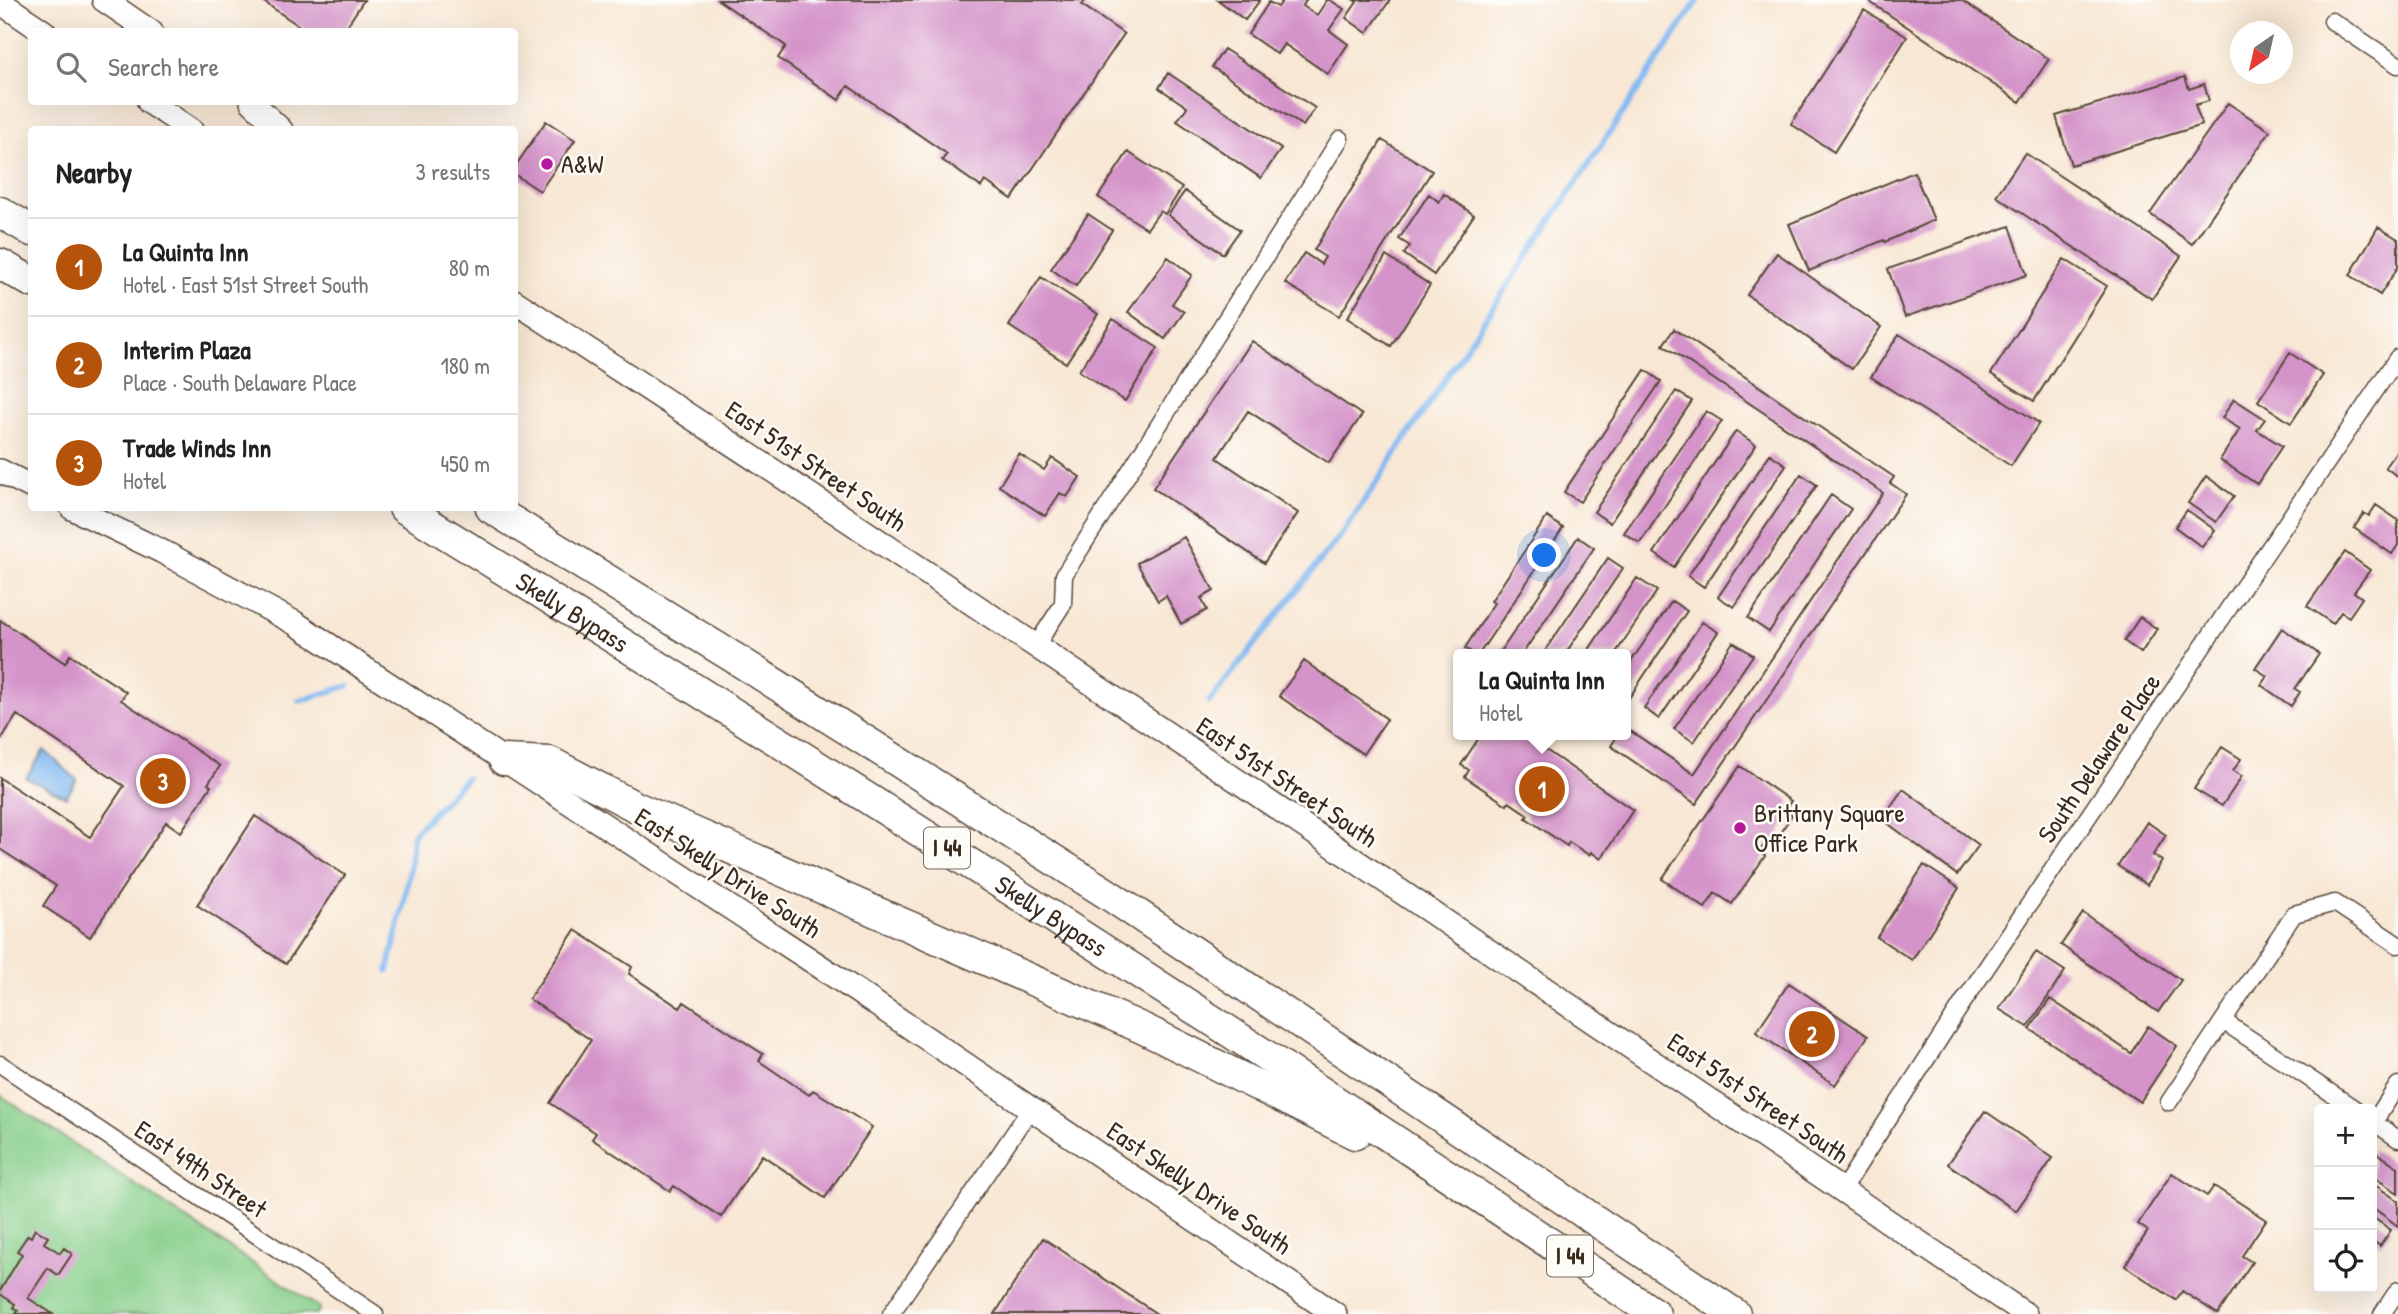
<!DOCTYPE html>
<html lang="en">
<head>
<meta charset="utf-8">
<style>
	body { margin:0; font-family:"Patrick Hand",sans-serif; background:#f6f6f6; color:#222 }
	.controls { position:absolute; right:21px; bottom:21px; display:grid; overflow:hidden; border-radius:7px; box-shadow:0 7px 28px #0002 }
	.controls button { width:63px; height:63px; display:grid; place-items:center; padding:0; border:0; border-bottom:2px solid #e0e0e0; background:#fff; color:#222; font:35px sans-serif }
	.compass { position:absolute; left:2230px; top:21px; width:63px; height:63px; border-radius:50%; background:#fff; box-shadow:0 7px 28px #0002; rotate:214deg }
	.you { position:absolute; left:1545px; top:556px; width:24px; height:24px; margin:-18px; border:5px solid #fff; border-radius:50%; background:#1a73e8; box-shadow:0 0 0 10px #1a73e833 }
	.badge { display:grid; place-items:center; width:46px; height:46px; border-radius:50%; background:#b45309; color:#fff; font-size:23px; font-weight:700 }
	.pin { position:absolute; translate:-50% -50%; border:4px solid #fff; box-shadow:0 2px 7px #0006 }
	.popup { position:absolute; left:1453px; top:649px; width:178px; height:91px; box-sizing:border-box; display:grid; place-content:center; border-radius:7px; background:#fff; filter:drop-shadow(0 2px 5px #0005); font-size:23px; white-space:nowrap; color:#767676 }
	.popup b { font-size:26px; color:#222 }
	.popup::after { content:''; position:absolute; left:50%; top:100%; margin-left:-14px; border:14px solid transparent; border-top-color:#fff }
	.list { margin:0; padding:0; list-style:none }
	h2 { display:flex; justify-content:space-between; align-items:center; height:91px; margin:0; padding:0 28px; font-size:30px }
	h2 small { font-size:23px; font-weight:400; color:#767676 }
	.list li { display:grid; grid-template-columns:46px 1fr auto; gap:21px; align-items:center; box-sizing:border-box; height:98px; padding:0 28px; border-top:2px solid #e0e0e0 }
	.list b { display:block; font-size:26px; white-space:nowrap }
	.list p { margin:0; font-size:23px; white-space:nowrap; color:#767676 }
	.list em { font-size:23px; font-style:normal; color:#767676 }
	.icon { flex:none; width:38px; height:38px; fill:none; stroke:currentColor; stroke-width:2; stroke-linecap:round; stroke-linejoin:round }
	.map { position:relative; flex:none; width:2398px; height:1314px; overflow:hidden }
	.search { position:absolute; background:#fff; box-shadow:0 7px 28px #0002; left:28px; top:28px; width:490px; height:77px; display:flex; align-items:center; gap:18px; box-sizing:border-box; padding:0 24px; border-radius:7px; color:#767676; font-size:26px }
	.panel { position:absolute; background:#fff; box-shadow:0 7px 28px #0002; left:28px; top:126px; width:490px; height:385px; border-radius:7px }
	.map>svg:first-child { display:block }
</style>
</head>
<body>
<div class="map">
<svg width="2398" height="1314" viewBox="0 0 2398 1314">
	<rect width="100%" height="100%" fill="#fdfcf7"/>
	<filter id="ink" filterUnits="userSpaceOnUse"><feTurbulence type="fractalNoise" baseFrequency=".0143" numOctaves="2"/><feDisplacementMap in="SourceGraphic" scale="14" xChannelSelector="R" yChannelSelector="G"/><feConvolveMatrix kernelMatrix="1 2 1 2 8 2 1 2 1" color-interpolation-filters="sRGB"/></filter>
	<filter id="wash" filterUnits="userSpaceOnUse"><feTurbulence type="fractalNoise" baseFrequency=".00686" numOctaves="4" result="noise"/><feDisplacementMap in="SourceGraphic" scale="28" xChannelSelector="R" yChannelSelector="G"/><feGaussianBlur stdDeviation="1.57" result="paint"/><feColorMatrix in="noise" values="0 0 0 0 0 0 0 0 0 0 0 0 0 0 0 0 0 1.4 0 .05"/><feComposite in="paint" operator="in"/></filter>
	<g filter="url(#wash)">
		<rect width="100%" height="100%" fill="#f8e7d4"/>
		<path fill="#87cf8b" stroke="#617c54" stroke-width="2" d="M0,1095l320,213 -3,6h-317z"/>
		<path fill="#82b9f1" stroke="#5e7288" stroke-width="2" d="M44,750l33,30 -11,17 -40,-19z"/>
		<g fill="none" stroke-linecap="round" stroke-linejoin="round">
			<path stroke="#82b9f1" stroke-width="6" d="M299,701l49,-15
				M1209,702l137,-174 352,-528
				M388,971c10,-45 23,-90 25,-137l53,-56"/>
		</g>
		<g id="blocks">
			<path fill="#d493c9" d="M261,0h103l-21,32h-35z
				M718,0h368l-4,5 42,29 -112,165 -27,-18 -4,6 -39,-27 5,-6 -99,-68 -9,14 -61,-42 8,-12z
				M1218,0h42l-15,20z
				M1283,0h23l-3,6 14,9 10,-15h3l14,9 -15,21 19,14 -20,30 -44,-30 -7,10 -29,-20 21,-32 9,5z
				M1354,0h36l-23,33 -21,-15 11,-16z
				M1867,0h94l88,59 -29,43z
				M1864,10l43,27 -73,115 -43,-28z
				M1224,49l91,59 -12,18 -91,-59z
				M1168,73l113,76 -20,29 -84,-57 10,-14 -28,-19z
				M2185,77l4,12 15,-5 5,17 -14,4 7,20 -131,40 -15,-49z
				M2228,103l42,28 -78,113 -42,-30z
				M546,121l29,19 -35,51 -26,-17v-6z
				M1382,140l50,31 -93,145 -54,-33 19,-30 17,11 4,-7 -11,-7z
				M1128,152l54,36 -17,26 -5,-3 -13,18 -49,-32z
				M2025,153l156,103 -29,43 -156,-103z
				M1914,172l20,48 -49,22 -1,-2 -75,31 -20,-47z
				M1185,191l55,39 -17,24 -55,-39z
				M1429,194l10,8 5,-8 30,21 -40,60 -30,-21 6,-8 -11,-7z
				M1088,214l24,16 -36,56 -25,-17z
				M2010,226l17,49 -122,42 -17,-48z
				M2378,227l20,12v28l-18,28 -30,-20z
				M1777,253l104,74 -29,42 -105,-74z
				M1386,256l44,29 -39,61 -44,-28z
				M1168,257l24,18 -20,29 12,8 -19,27 -37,-27z
				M2064,259l43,27 -73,115 -43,-27z
				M1041,277l57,37 -32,49 -57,-37z
				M1113,319l45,29 -33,53 -46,-30z
				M1674,329l220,148 -4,6 16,11 -210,310 -85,-58 5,-8 -6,-3h16v-7l68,46 189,-281 -220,-148z
				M1899,334l140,89 -28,43 -140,-89z
				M1252,341l110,74 -33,48 -81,-52 -31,47 81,55 -34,50 -111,-75z
				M2290,353l33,22 -32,48 -33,-22z
				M1645,370l16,11 -81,121 -16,-10z
				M1676,391l16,10 -82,122 -16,-11z
				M2234,399l31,20 -8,11 25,16 -25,38 -37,-24 20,-31 -18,-11z
				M1706,411l16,10 -82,122 -16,-10z
				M1736,431l20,14 -82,122 -20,-14z
				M2398,449v28l-13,-10z
				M1019,454l25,16 8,-12 28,19 -13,20 -7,-4 -15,23 -46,-30z
				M1770,454l16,11 -82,122 -16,-11z
				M1801,474l16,11 -83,122 -16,-10z
				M2206,476l28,20 -18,26 -28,-19z
				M1831,495l20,14 -82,123 -21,-14z
				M2376,505l22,15v25l-6,9 -38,-26 10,-15 5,3z
				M2187,510l28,20 -13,17 -27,-20z
				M1547,517l16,11 -84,126h-5l-9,-6 29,-45 -3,-2z
				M1184,537l30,54 -13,7 6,12 -26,14 -15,-28 -8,5 -21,-38z
				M1578,537l16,11 -69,102 -2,4h-24z
				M2345,552l25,18 -16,22 8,6 -13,19 -8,-5 -8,12 -26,-18z
				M1608,558l15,10 -58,86h-22z
				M1637,578l20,13 -42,63h-29z
				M1672,601l15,10 -58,87 -3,-1v-28z
				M2140,617l17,12 -16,24 -17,-12z
				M0,620l65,43 5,-8 56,37 -5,8 99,66 -12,18 3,2 -30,46 -15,-10 -76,115 -47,-31 13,-20 -56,-37v-71l90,59 34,-51 -107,-71 -17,26z
				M1702,622l16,10 -59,87 -15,-11z
				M2282,628l37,26 -24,35 5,3 -9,14 -30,-21 6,-9 -12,-8z
				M1733,642l20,13 -59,87 -20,-13z
				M1304,661l83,58 -24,35 -84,-58z
				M1481,735h43l109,75 -32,49 -10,-7 -2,3 -20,-13 -2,4 -41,-28 2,-3 -19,-13 -2,3 -42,-28 4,-7 -8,-5z
				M2222,747l19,12 -8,12 9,5 -20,30 -28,-17z
				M1740,766l51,35 -6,9 7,5 -20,30 -6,-3 -7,10 6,4 -33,48 -17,-11 -10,15 -43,-29z
				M1903,789l76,56 -22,30 -75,-56z
				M255,816l90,59 -59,89 -89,-59z
				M2147,822l19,13 -13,20 9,6 -15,24 -29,-19z
				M1924,865l35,23 -47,72 -35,-23z
				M2083,913l98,67 -23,32 -97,-67z
				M575,930l57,37 -3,7 51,34 4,-6 79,52 -4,7 50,34 4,-5 59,37 -47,71 -63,-43 -41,62 -47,-31 -4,5 -78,-52 4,-6 -46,-30 41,-63 -62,-41z
				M2036,952l29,19 -37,56 -29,-18z
				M1789,983l79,53 -33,49 -79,-53z
				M2050,999l81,54 17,-27 29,20 -37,56 -110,-73z
				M1985,1111l68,47 -37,53 -68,-47z
				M2372,1150l26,17v26l-26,-17z
				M2172,1173l35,23 7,-10 52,34 -24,36 10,6 -34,52 -36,-23 -6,9 -51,-34 23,-35 -10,-7z
				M2372,1183l26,18v25l-26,-19z
				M2372,1217l19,13 -11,16 -8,-6z
				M35,1229l13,8 -4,6 16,10 4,-5 8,6 -14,21 -10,-7 -20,30 25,16h-37l2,-3 -5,-4 2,-3 -15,-10v-3l22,-37 -5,-3 11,-16 3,2z
				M1043,1238l114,76h-162z"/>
		</g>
	</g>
	<g filter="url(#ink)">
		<use href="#blocks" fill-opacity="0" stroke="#574639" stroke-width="2"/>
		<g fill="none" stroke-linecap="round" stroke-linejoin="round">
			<g stroke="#574639" stroke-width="19">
				<path id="street" d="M2332,21l66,44
					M1035,647l28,-43 1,-29 276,-436
					M2223,1021l132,88
					M0,1064l375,250
					M2169,1102l125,-188 41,-11 63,42
					M2372,1121l26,18
					M2372,1125l26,-40
					M1843,1189l119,-185 436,-647
					M891,1314l140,-206
					M2382,1314l16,-24"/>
			</g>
			<g stroke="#574639" stroke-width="26">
				<path id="secondary" d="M104,0l47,32
					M0,2l44,30
					M149,102l42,28
					M252,102l29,28
					M514,301l299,196 398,266 814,551
					M0,471l32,16
					M72,508l91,44 132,71 523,342 517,349"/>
			</g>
			<g stroke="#574639" stroke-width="33">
				<g id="highway">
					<path d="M0,212l32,19"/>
					<path d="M0,264l32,18"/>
					<path id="s1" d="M404,508c422,260 840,529 1251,806"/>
					<path d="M491,508l245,151 370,234 629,421"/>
					<path d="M504,760l46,2 86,45 508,222 211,105"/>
				</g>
			</g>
			<use href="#street" stroke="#fff" stroke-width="16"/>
			<use href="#secondary" stroke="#fff" stroke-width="23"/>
			<use href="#highway" stroke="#fff" stroke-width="30"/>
		</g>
	</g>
	<g fill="#b5179e" stroke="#fdfcf7" stroke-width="2.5">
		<circle cx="547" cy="164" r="7"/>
		<circle cx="1740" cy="828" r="7"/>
	</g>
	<g text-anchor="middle" stroke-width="5" stroke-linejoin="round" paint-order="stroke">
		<g fill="#fdfcf7" stroke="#75695f" stroke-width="2">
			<rect x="924" y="827.5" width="46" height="41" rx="5"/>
			<rect x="1547" y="1235.5" width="46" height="41" rx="5"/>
		</g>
		<g font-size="24" font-weight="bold" fill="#3b2a1e">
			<text x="947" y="856">I 44</text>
			<text x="1570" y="1264">I 44</text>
		</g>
		<g font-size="26" fill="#3b2a1e" stroke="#fdfcf7" text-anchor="start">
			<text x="561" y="173">A&amp;W</text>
			<text x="1754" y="822">Brittany Square<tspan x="1754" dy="30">Office Park</tspan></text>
		</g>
		<g font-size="26" fill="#3b2a1e" stroke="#fdfcf7">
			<text transform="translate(816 466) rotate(34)" y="9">East 51st Street South</text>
			<text dy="9" stroke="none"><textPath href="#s1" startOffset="198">Skelly Bypass</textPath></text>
			<text transform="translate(2099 758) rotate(-56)" y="9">South Delaware Place</text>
			<text transform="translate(1287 782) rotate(34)" y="9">East 51st Street South</text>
			<text transform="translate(728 873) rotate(33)" y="9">East Skelly Drive South</text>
			<text dy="9" stroke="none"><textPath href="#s1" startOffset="765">Skelly Bypass</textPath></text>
			<text transform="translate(1758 1098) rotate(34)" y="9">East 51st Street South</text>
			<text transform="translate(201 1169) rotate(34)" y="9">East 49th Street</text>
			<text transform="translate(1199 1188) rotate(34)" y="9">East Skelly Drive South</text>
		</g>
	</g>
</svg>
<div class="controls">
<button>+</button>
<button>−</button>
<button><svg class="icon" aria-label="locate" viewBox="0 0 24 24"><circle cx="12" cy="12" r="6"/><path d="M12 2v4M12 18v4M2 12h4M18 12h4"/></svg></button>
</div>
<svg class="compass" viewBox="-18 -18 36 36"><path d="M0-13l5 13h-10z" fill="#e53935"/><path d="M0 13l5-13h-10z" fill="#767676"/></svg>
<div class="you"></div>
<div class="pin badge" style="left:1542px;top:789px">1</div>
<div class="popup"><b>La Quinta Inn</b>Hotel</div>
<div class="pin badge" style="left:1812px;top:1034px">2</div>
<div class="pin badge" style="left:163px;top:781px">3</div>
<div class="search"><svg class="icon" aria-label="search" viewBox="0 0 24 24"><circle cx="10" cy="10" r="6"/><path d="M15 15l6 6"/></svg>Search here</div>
<section class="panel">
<h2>Nearby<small>3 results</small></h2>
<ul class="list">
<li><span class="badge">1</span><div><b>La Quinta Inn</b><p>Hotel · East 51st Street South</p></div><em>80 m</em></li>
<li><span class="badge">2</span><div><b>Interim Plaza</b><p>Place · South Delaware Place</p></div><em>180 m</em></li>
<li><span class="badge">3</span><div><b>Trade Winds Inn</b><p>Hotel</p></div><em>450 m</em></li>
</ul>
</section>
</div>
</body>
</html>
